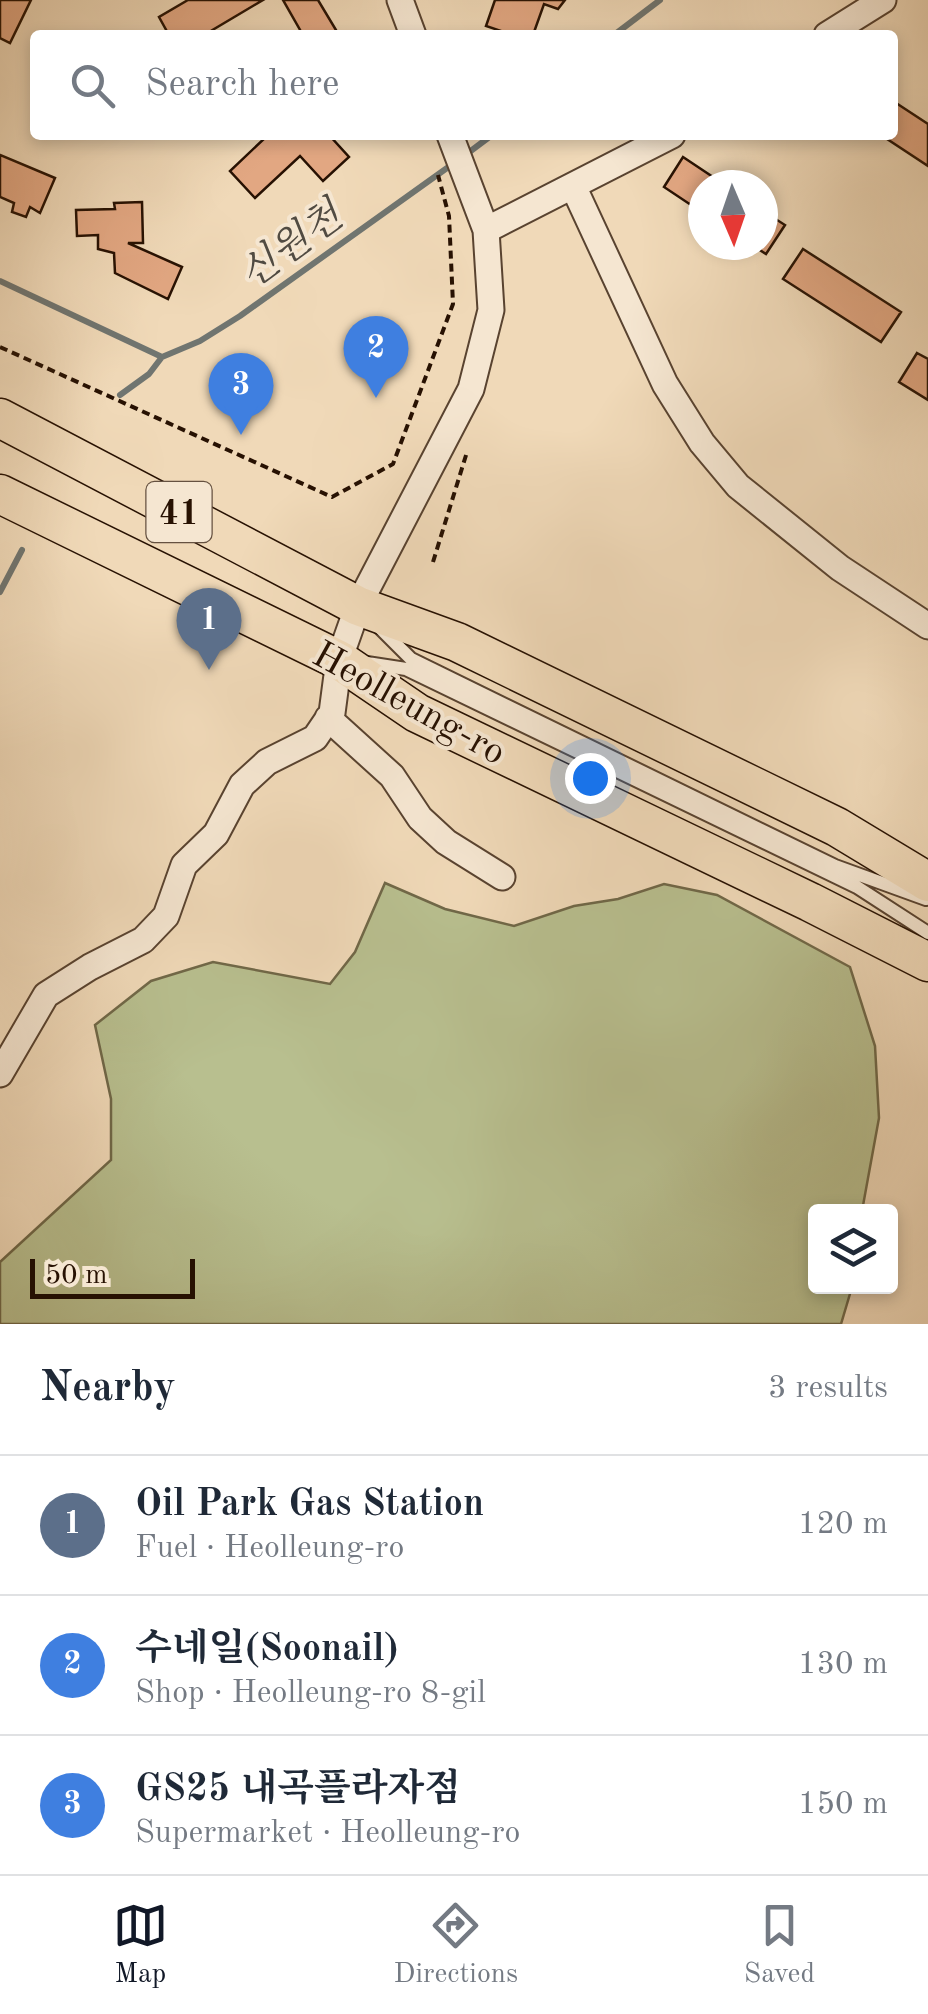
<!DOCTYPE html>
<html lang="en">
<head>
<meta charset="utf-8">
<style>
	body { margin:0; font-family:"Old Standard TT","Noto Serif KR",serif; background:#f2f2f3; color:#1f2937 }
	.controls { position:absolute; right:30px; bottom:30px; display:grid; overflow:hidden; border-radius:10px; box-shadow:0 5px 15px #0003 }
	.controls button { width:90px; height:90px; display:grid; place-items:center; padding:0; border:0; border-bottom:2px solid #e0e1e3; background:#fff; color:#1f2937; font:50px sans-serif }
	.compass { position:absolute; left:688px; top:170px; width:90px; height:90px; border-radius:50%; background:#fff; box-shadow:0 5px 15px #0003; rotate:178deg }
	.scale { position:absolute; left:30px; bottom:25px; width:165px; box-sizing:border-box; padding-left:10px; border:5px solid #271102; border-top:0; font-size:28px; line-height:35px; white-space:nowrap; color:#271102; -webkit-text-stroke:8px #f5e6d1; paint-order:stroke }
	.you { position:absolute; left:590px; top:778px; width:35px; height:35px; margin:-25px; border:8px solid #fff; border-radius:50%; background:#1a73e8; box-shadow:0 0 0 15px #1a73e833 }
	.badge { display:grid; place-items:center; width:65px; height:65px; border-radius:50%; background:#111827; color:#fff; font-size:32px; font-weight:700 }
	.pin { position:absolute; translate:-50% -82px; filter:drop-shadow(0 2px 5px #0008) }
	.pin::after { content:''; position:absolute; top:52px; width:35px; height:30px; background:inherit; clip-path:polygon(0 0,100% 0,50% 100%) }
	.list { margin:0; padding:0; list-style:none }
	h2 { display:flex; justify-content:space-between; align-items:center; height:130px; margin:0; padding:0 40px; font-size:42px }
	h2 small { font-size:32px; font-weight:400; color:#747a83 }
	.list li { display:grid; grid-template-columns:65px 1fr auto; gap:30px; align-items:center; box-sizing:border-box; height:140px; padding:0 40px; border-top:2px solid #e0e1e3 }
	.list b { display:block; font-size:38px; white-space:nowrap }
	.list p { margin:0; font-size:32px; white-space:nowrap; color:#747a83 }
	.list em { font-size:32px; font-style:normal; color:#747a83 }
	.icon { flex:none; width:55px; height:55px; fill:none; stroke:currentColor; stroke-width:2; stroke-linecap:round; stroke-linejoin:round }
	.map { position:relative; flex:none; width:928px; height:1324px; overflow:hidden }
	.search { position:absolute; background:#fff; box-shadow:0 5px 15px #0003; left:30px; right:30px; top:30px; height:110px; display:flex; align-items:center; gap:25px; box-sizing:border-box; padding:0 35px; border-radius:10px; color:#747a83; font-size:38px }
	.sheet { height:550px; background:#fff }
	nav { display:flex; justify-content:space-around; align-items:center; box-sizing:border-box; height:140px; border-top:2px solid #e0e1e3; background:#fff; font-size:28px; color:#747a83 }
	nav a { display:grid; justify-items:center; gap:5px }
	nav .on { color:#111827 }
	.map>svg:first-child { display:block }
</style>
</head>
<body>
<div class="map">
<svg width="928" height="1324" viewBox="0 0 928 1324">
	<rect width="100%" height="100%" fill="#f0d9b8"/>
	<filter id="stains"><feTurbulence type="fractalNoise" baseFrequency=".002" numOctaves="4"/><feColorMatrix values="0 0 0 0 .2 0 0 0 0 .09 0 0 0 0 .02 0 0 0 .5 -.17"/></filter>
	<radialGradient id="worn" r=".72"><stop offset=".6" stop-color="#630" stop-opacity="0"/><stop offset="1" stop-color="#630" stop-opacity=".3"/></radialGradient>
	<path fill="#b8bf8f" stroke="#706848" stroke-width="2.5" d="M385,883l60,26 69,17 60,-20 44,-7 46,-15 53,11 133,72 25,79 4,72 -17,93 -46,1v74l36,1 -11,37h-841v-62l111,-102v-61l-16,-74 56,-44 62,-19 117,22 25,-32z"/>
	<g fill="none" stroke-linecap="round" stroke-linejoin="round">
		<path stroke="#707570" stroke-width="6" d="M614,35l46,-35
			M464,156l28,-21
			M0,281l162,76
			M120,395l29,-21 13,-17 38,-16 40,-25 214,-153
			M0,592l22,-42"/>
	</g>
	<path fill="#e2a782" stroke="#271102" stroke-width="2.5" d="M0,0h31l-21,43 -10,-5z
		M188,0h75l-59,35h-35l-10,-18z
		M283,0h35l21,35h-36z
		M495,0h70l-7,9 -14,-5 -11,31h-20l-27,-9z
		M893,101l35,23v42l-47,-31h12z
		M268,135h61l20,22 -26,24 -23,-25 -45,42 -25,-27z
		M0,155l55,23 -15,35 -10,-6 -4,10 -14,-5 2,-9 -14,-6z
		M683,157l42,28h-22v28l-39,-26z
		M142,202l1,41h-15l54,24 -14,32 -53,-26 -1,-20 -16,-4v-14l-21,1 -1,-26 39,-1 -1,-6z
		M763,211l22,14 -19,29 -14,-9h11z
		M803,249l98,63 -20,30 -98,-63z
		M917,353l11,6v41l-29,-18z"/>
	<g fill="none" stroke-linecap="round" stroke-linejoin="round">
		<g stroke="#594330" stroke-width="16">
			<path id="service" d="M378,626l33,33 424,207 91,33
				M367,663l39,6 451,218 71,46"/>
		</g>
		<g stroke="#594330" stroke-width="29">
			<path id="minor" d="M400,0l13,35
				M827,35l56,-35
				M574,188l91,196 37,59 36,43 102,82 88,58
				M486,230l186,-95
				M328,718l64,58 28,42 26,24 56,35
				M0,1074l46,-79 44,-28 53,-27 23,-24 18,-51 32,-31 26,-49 25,-23 48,-24 17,-25 7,-53 19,-54 113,-217 20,-79 -5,-80 -36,-95"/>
		</g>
		<g stroke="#271102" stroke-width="41">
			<path id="primary" d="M0,418l358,188 99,36 380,185 91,55
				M0,494l339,166 78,53 393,189 118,60"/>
		</g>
		<path stroke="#271102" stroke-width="4" stroke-dasharray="8 5" stroke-linecap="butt" d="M0,347l332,150 61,-33 60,-160 -4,-88 -11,-41
			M433,562l34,-110"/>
		<use href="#service" stroke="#f5e6d1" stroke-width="12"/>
		<use href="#minor" stroke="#f5e6d1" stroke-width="25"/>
		<use href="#primary" stroke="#f0d9b8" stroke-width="38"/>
	</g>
	<g text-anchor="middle" stroke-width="8" stroke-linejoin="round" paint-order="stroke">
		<rect fill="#f5e6d1" stroke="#655140" stroke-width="2.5" x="146.5" y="482" width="65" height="60" rx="8"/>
		<g font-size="35" font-weight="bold" fill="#271102">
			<text x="179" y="524">41</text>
		</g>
		<g font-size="38" fill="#271102" stroke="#f5e6d1">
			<text transform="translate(410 702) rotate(29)" y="13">Heolleung-ro</text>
		</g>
		<g font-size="40" font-style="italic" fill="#514b42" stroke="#f5e6d1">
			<text transform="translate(290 244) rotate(-36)" y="14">신원천</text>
		</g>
	</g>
	<rect width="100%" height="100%" filter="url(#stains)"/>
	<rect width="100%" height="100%" fill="url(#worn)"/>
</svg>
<div class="controls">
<button><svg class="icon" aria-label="layers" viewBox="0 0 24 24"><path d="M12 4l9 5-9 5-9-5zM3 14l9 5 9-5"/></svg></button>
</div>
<svg class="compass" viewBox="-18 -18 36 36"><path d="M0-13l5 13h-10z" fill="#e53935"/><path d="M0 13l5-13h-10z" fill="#747a83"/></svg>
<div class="scale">50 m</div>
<div class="you"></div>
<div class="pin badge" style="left:209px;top:670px;background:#5c6f8a">1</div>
<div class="pin badge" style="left:376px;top:398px;background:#3f7fe0">2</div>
<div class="pin badge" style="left:241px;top:435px;background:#3f7fe0">3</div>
<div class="search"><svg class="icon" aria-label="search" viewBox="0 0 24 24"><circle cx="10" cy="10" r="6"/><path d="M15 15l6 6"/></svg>Search here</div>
</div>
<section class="sheet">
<h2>Nearby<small>3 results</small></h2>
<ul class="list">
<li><span class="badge" style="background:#5c6f8a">1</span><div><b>Oil Park Gas Station</b><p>Fuel · Heolleung-ro</p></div><em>120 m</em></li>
<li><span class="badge" style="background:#3f7fe0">2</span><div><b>수네일(Soonail)</b><p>Shop · Heolleung-ro 8-gil</p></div><em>130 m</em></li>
<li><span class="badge" style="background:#3f7fe0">3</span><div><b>GS25 내곡플라자점</b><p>Supermarket · Heolleung-ro</p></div><em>150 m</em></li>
</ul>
</section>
<nav>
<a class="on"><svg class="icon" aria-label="map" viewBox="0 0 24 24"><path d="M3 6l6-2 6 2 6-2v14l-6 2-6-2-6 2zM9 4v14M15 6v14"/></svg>Map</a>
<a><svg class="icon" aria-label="directions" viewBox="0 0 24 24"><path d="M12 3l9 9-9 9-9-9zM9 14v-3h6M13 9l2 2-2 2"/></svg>Directions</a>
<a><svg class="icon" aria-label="saved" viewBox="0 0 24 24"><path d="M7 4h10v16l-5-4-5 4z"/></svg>Saved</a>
</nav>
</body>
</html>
